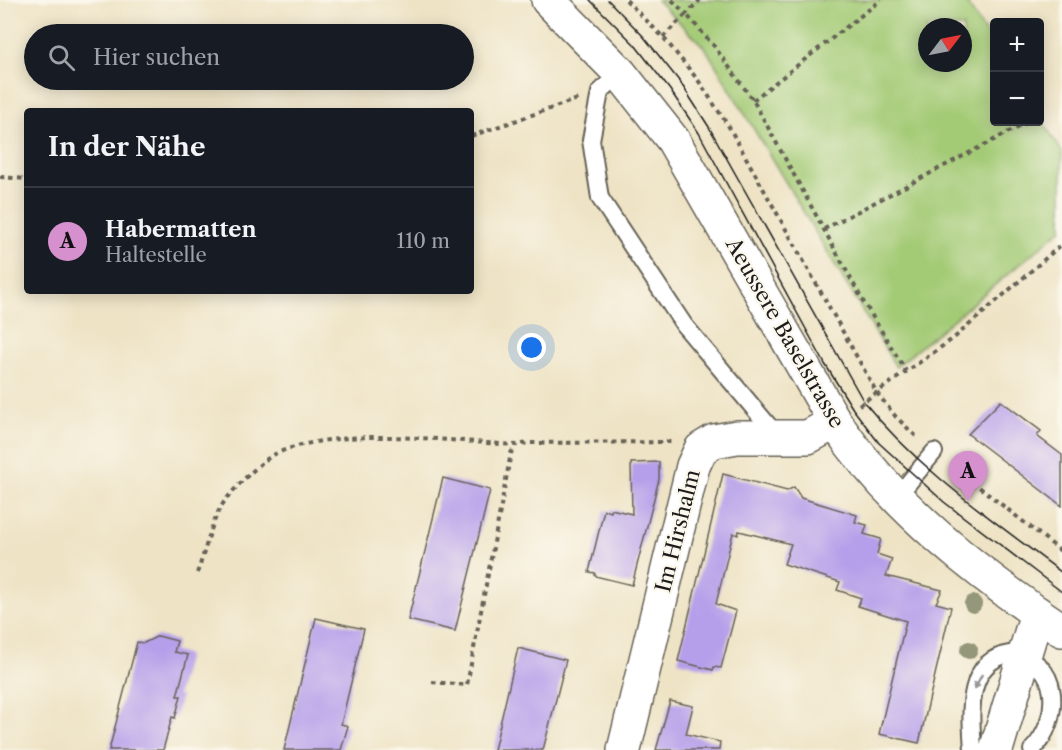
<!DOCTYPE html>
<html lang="de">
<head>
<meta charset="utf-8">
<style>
	body { margin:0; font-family:"Libre Caslon Text",serif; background:#242831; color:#f1f3f6 }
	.controls { position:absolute; right:18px; top:18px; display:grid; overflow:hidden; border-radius:6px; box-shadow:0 3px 15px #0003 }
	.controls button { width:54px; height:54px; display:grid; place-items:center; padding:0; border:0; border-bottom:2px solid #363941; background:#171b24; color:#f1f3f6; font:30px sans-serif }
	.compass { position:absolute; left:918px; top:18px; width:54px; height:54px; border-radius:50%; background:#171b24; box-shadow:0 3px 15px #0003; rotate:58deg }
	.you { position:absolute; left:532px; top:348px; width:21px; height:21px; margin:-15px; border:4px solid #fff; border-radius:50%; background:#1a73e8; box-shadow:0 0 0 9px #1a73e833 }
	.badge { display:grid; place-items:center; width:39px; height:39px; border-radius:50%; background:#d690ce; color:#111; font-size:20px; font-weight:700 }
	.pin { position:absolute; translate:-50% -50px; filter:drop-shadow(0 2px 3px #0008) }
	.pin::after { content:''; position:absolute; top:32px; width:21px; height:18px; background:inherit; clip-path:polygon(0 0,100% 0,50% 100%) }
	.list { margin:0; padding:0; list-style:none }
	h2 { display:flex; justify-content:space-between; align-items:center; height:78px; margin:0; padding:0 24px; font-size:26px }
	h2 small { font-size:20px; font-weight:400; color:#9ea1a6 }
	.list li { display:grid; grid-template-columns:39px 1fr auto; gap:18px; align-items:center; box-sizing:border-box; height:108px; padding:0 24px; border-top:2px solid #363941 }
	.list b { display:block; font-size:22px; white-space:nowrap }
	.list p { margin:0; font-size:20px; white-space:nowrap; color:#9ea1a6 }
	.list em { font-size:20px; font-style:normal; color:#9ea1a6 }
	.icon { flex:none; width:33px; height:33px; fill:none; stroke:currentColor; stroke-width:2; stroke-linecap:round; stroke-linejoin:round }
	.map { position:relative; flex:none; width:1062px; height:750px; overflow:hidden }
	.search { position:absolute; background:#171b24; box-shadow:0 3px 15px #0003; left:24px; top:24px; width:450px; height:66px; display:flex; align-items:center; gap:15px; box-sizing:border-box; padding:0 21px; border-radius:33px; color:#9ea1a6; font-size:22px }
	.panel { position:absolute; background:#171b24; box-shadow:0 3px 15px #0003; left:24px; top:108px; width:450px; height:186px; border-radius:6px }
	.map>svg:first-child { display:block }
</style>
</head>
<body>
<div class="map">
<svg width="1062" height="750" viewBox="0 0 1062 750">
	<rect width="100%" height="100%" fill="#fbf7ec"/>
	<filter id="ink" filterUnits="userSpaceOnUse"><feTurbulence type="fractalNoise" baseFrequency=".0167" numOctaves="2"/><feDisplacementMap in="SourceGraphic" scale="12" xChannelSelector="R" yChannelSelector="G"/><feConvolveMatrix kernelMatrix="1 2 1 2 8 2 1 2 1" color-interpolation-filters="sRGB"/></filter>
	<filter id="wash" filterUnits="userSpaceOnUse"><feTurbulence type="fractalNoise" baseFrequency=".008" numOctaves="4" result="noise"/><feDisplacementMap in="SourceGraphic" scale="24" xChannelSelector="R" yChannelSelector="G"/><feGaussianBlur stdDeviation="1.35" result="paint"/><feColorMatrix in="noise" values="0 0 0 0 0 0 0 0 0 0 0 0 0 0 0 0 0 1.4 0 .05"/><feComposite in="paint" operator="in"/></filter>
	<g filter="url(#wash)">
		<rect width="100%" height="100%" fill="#eee3c5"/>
		<path fill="#a3ca75" stroke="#607348" stroke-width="1.5" fill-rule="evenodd" d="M657,0h308l29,46v76h46v-5l22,35v77l-166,138 -190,-318zM927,27h36v36h-36z"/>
		<g id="blocks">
			<path fill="#b69fea" d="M1001,401l40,30 -4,5 25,19v51l-94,-72z
				M659,462v17l-27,106 -37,-9v-3l-6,-1 15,-62 7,2v-3l21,5 -1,-51z
				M723,474l64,17 7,-4 7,11 56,17 -2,7 12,3 -3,9 17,5 -4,15 15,5 -6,17 56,14 -6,13 15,4 -32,136 -40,-9 27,-113 -48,-15 3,-8 -24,-8 3,-8 -56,-18 7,-20 -52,-13 -1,4 -5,-2 -17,71 20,7 -15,57 -7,-1 -1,3 -35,-9z
				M443,478l47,12 -35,141 -47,-11z
				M316,618l48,11 -23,95 7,2 -7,24h-57z
				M158,636l19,5 -3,11 14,3 -11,41h4l-6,22 -3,-1 -9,33h-54l28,-108 7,1z
				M518,648l48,12 -23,90h-49z
				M670,701l23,5 -7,28 34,8 -1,8h-63z"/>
		</g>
	</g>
	<g filter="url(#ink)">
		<use href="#blocks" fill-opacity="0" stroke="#666257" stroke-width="1.5"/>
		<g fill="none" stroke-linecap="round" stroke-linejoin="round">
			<g stroke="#666257" stroke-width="20">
				<path id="service" d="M620,73l-20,19 -9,48 9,58 84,127 94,112
					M896,498l38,-46
					M973,750c-2,-33 -9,-89 37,-96 52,4 52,66 22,96"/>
			</g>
			<g stroke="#666257" stroke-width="36">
				<path id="minor" d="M624,750l69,-284 8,-17 13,-8 23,-4h71l27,-15"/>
			</g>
			<g stroke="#666257" stroke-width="36">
				<path id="tertiary" d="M996,750l41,-137"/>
			</g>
			<g stroke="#666257" stroke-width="36">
				<path id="secondary" d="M548,0l72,73 53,67 162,282c56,84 143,152 227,208"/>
			</g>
			<path stroke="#666257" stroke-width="4" stroke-dasharray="4.5 4.5" stroke-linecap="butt" d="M626,0l37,37 35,43 31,47 148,266 19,24 22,21
				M672,0l14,14 14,-14
				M663,37l23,-23 28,32 39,54 110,201 43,70
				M753,100l128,-100
				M471,136l107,-37
				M0,177l27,2
				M824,229l204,-107
				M859,405l95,-67 108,-94
				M951,465l111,87
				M197,573c8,-20 15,-56 28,-72 10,-14 36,-40 50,-47 65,-29 171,-13 241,-9l13,-2 142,-1
				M432,682l35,3 44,-232 5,-8"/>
			<use href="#service" stroke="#fff" stroke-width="16"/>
			<use href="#minor" stroke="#fff" stroke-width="33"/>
			<use href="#tertiary" stroke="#fff" stroke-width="33"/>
			<use href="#secondary" stroke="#fff" stroke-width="33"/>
			<path stroke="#1c1c1c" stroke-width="1.5" d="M590,0l45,45 35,45 29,43 126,231 28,45 26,34 65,59 118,90
				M608,0l36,37 36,45 29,45 155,275c56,69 128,117 198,171"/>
		</g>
		<g fill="#949779">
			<circle cx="973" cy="604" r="9"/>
			<circle cx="969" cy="650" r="9"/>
		</g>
		<defs><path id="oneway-solid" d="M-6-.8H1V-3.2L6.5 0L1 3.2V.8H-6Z" transform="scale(1.5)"/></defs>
		<use fill="#999" href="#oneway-solid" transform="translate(978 682) rotate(118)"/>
	</g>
	<g text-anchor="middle" stroke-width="4.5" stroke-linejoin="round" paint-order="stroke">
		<g font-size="21" fill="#1c1c1c" stroke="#fbf7ec">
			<text transform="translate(785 333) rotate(60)" y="7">Aeussere Baselstrasse</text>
			<text transform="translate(678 531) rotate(-76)" y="7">Im Hirshalm</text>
		</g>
	</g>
</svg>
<div class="controls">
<button>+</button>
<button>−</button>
</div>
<svg class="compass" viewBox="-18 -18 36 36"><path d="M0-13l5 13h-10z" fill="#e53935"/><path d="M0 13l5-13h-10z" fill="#9ea1a6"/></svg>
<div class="you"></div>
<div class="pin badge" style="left:968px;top:501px">A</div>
<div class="search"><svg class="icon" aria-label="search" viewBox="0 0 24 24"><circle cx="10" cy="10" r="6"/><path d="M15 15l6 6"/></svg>Hier suchen</div>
<section class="panel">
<h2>In der Nähe<small></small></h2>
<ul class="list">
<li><span class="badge">A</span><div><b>Habermatten</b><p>Haltestelle</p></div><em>110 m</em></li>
</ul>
</section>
</div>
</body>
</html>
